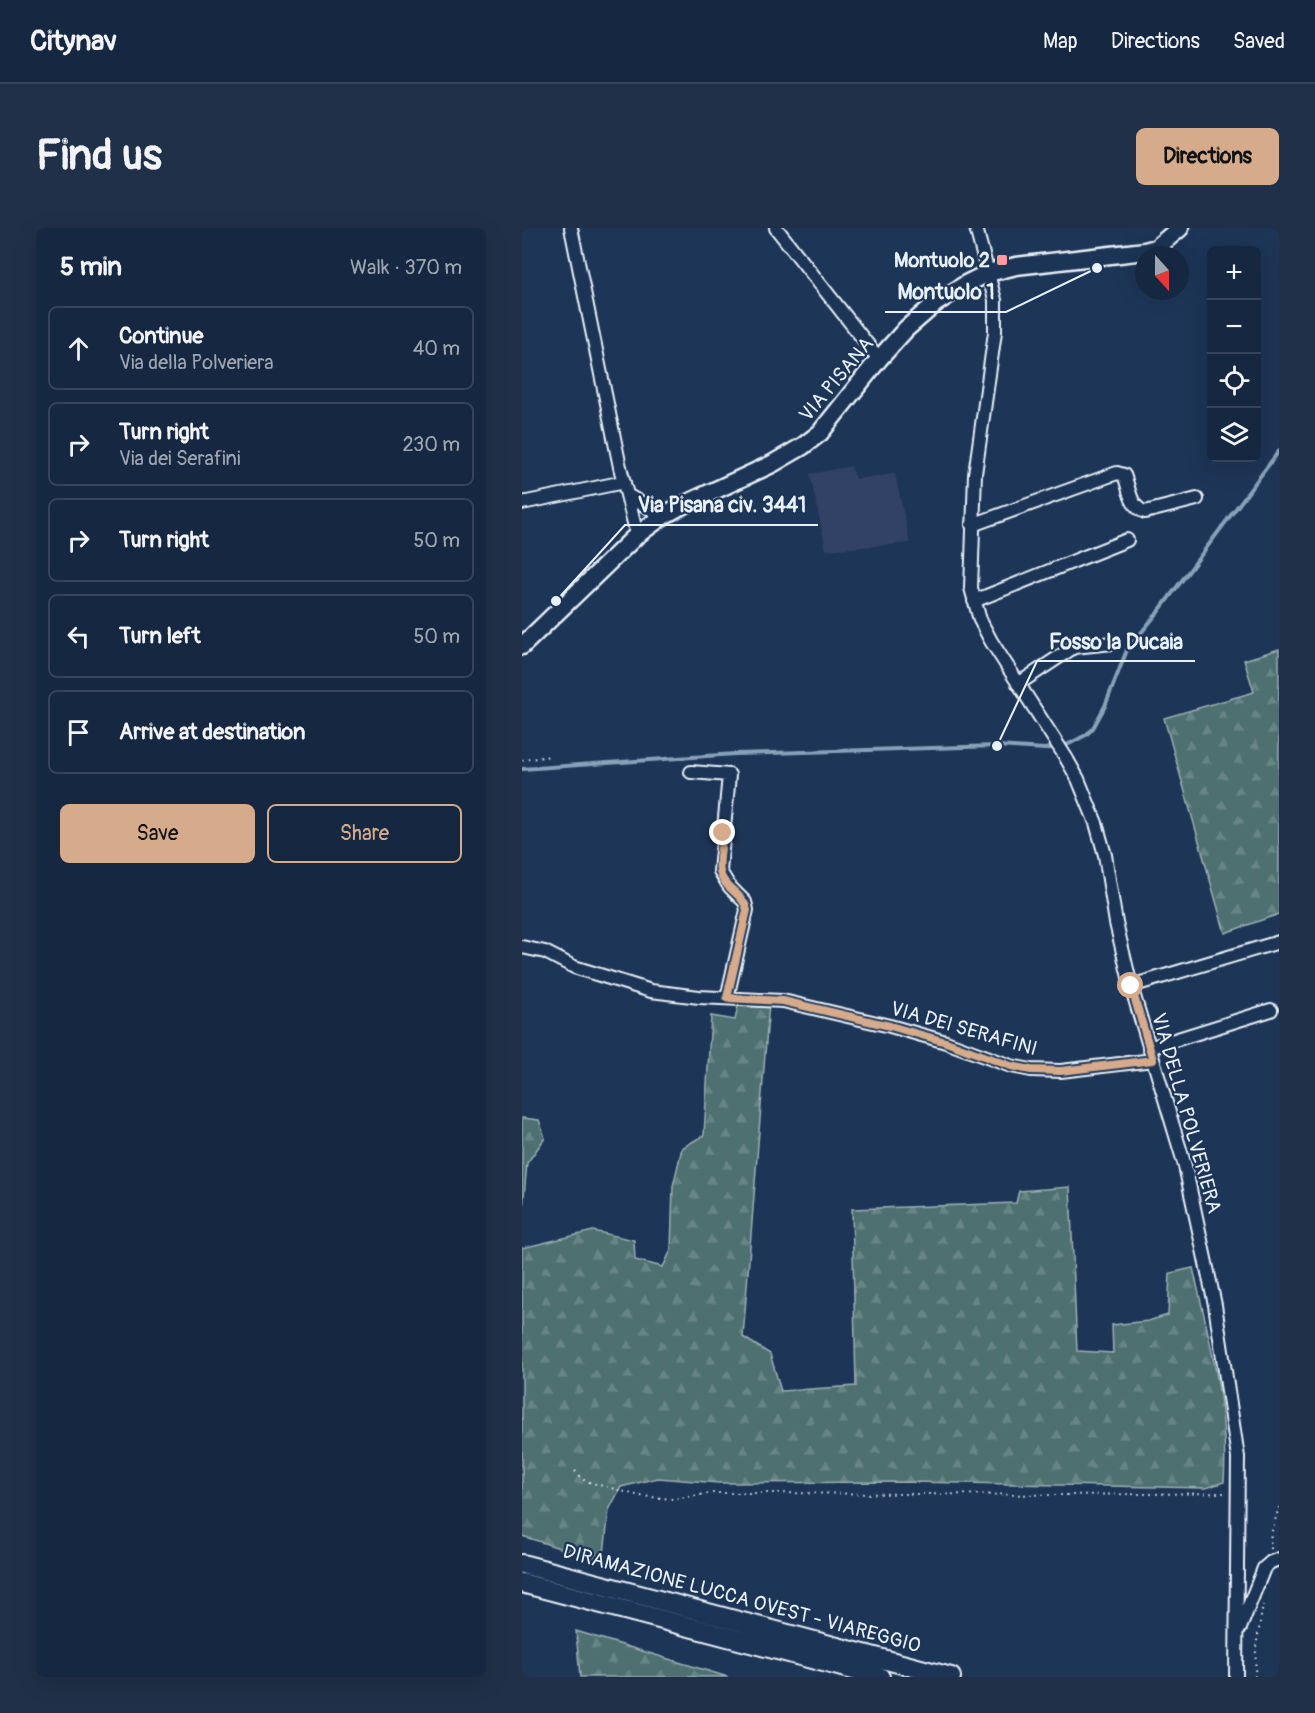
<!DOCTYPE html>
<html lang="en">
<head>
<meta charset="utf-8">
<style>
	body { margin:0; font-family:Pangolin,sans-serif; background:#1f3048; color:#f1f3f6 }
	.controls { position:absolute; right:18px; top:18px; display:grid; overflow:hidden; border-radius:9px; box-shadow:0 6px 24px #0002 }
	.controls button { width:54px; height:54px; display:grid; place-items:center; padding:0; border:0; border-bottom:2px solid #35445a; background:#162841; color:#f1f3f6; font:30px sans-serif }
	.compass { position:absolute; left:613px; top:18px; width:54px; height:54px; border-radius:50%; background:#162841; box-shadow:0 6px 24px #0002; rotate:159deg }
	.stop { position:absolute; width:18px; height:18px; margin:-14px; border:4px solid #d6ab8b; border-radius:50%; background:#fff }
	.stop.end { background:#d6ab8b; border-color:#fff; box-shadow:0 2px 6px #0008 }
	.list { margin:0; padding:0; list-style:none }
	h2 { display:flex; justify-content:space-between; align-items:center; height:78px; margin:0; padding:0 24px; font-size:26px }
	h2 small { font-size:20px; font-weight:400; color:#9ea6b1 }
	.list li { display:grid; grid-template-columns:39px 1fr auto; gap:18px; align-items:center; box-sizing:border-box; height:84px; margin:0 12px 12px; padding:0 12px; border:2px solid #35445a; border-radius:9px }
	.list b { display:block; font-size:22px; white-space:nowrap }
	.list p { margin:0; font-size:20px; white-space:nowrap; color:#9ea6b1 }
	.list em { font-size:20px; font-style:normal; color:#9ea6b1 }
	.actions { display:flex; gap:12px; padding:18px 24px }
	.actions a { flex:1; padding:14px 0; border:2px solid #d6ab8b; border-radius:9px; text-align:center; font-size:21px; color:#d6ab8b }
	.actions .main { background:#d6ab8b; color:#111 }
	.icon { flex:none; width:33px; height:33px; fill:none; stroke:currentColor; stroke-width:2; stroke-linecap:round; stroke-linejoin:round }
	.map { position:relative; flex:none; width:757px; height:1449px; overflow:hidden; border-radius:9px }
	header { display:flex; align-items:center; gap:36px; box-sizing:border-box; height:84px; padding:0 30px; background:#162841; border-bottom:2px solid #35445a }
	header strong { font-size:28px }
	nav { display:flex; gap:33px; margin-inline-start:auto; font-size:21px }
	.intro { display:flex; align-items:center; justify-content:space-between; box-sizing:border-box; height:144px; padding:0 36px }
	h1 { margin:0; font-size:42px }
	.button { padding:15px 27px; border-radius:9px; background:#d6ab8b; color:#111; font-size:21px; font-weight:700 }
	main { display:flex; gap:36px; padding:0 36px }
	aside { flex:1; background:#162841; border-radius:9px; box-shadow:0 6px 24px #0002 }
	.map>svg:first-child { display:block }
</style>
</head>
<body>
<header>
<strong>Citynav</strong>
<nav><a>Map</a><a>Directions</a><a>Saved</a></nav>
</header>
<div class="intro"><h1>Find us</h1><a class="button">Directions</a></div>
<main>
<aside>
<h2>5 min<small>Walk · 370 m</small></h2>
<ul class="list">
<li><svg class="icon" aria-label="ahead" viewBox="0 0 24 24"><path d="M12 20V5M6 11l6-6 6 6"/></svg><div><b>Continue</b><p>Via della Polveriera</p></div><em>40 m</em></li>
<li><svg class="icon" aria-label="right" viewBox="0 0 24 24"><path d="M7 20v-9h11M14 6l5 5-5 5"/></svg><div><b>Turn right</b><p>Via dei Serafini</p></div><em>230 m</em></li>
<li><svg class="icon" aria-label="right" viewBox="0 0 24 24"><path d="M7 20v-9h11M14 6l5 5-5 5"/></svg><div><b>Turn right</b></div><em>50 m</em></li>
<li><svg class="icon" aria-label="left" viewBox="0 0 24 24"><path d="M17 20v-9H6M10 6l-5 5 5 5"/></svg><div><b>Turn left</b></div><em>50 m</em></li>
<li><svg class="icon" aria-label="arrive" viewBox="0 0 24 24"><path d="M6 21V4h12l-3 4 3 4H6"/></svg><div><b>Arrive at destination</b></div></li>
</ul>
<div class="actions"><a class="main">Save</a><a>Share</a></div>
</aside>
<div class="map">
<svg width="757" height="1449" viewBox="0 0 757 1449">
	<defs>
		<pattern id="forest-firs" width="22" height="20" patternUnits="userSpaceOnUse" patternTransform="scale(1.5)"><rect width="22" height="20" fill="#4f7071"/><path d="M5 1l3.5 6h-7zM16 11l3.5 6h-7z" fill="#688586"/></pattern>
	</defs>
	<rect width="100%" height="100%" fill="#1d3557"/>
	<filter id="ink" filterUnits="userSpaceOnUse"><feTurbulence type="fractalNoise" baseFrequency=".0167" numOctaves="2"/><feDisplacementMap in="SourceGraphic" scale="12" xChannelSelector="R" yChannelSelector="G"/><feConvolveMatrix kernelMatrix="1 2 1 2 8 2 1 2 1" color-interpolation-filters="sRGB"/></filter>
	<g filter="url(#ink)">
		<path fill="#314366" d="M329,238l4,13 40,-5 15,69 -84,7 -16,-76z"/>
		<path fill="url(#forest-firs)" stroke="#9cb0b4" stroke-width="1.5" d="M757,421v265l-54,19 -61,-215 90,-26 -10,-32z
			M217,773l30,2 -26,334 27,17 11,37 75,-5 -4,-177 164,-6 3,-12 51,-4 7,164 36,2 -1,-28 36,-4 20,-6 2,-42 23,-5c16,69 36,142 31,214l-18,6 -296,-6 -191,1 -61,-5 -37,9 -12,23 -6,52 -81,-26v-288l71,-17 41,9 1,20 28,7 8,-17 2,-64 9,-38 22,-13 7,-119 24,4z
			M0,890l17,2 6,18 -18,25 -5,56z
			M54,1403l152,46h-148z"/>
		<g fill="none" stroke-linecap="round" stroke-linejoin="round">
			<path stroke="#88a1b9" stroke-width="4" d="M0,541l213,-15 262,-8 48,3 24,-5 17,-9 7,-7 12,-22 22,-56 32,-39 120,-160"/>
			<g stroke="#e8f1f8" stroke-width="16">
				<path id="minor" d="M49,0l49,239 17,68
					M254,0l103,131
					M454,0l19,72v32l-20,142 -4,114 9,32 11,21 74,115 13,23 18,44 9,32 11,68 15,63 54,180 30,139 23,152 -2,220
					M105,267l36,21
					M0,275l102,-21
					M450,297l145,-52 7,2c6,14 5,31 21,37l52,-13
					M452,373l153,-61
					M496,456l56,-37 39,-4
					M169,544l38,3 -9,96 9,15 16,16 2,8 -20,88
					M0,719l23,5 29,15 77,24 48,6 84,4 107,25 56,16 65,24 20,4 30,1 92,-11
					M609,758l148,-44
					M627,820l122,-38
					M718,1400l24,-60 7,-6 8,-3"/>
			</g>
			<g stroke="#e8f1f8" stroke-width="21">
				<path id="major" d="M0,418l115,-111 26,-19 16,-9 93,-43 31,-18 17,-13 59,-74 27,-30 30,-26 30,-19 22,-11 28,-7 129,-15 11,-3 24,-20"/>
			</g>
			<g stroke="#e8f1f8" stroke-width="22">
				<path id="highway" d="M0,1336l429,113
					M0,1355l358,94"/>
			</g>
			<path stroke="#e8f1f8" stroke-width="2" stroke-dasharray="1.5 4.5" stroke-linecap="butt" d="M0,532l29,-4
				M53,1243l10,10 55,15 33,3 40,-6h49l305,2 159,-2
				M749,1321l-1,-11 9,-31
				M733,1449l1,-30 7,-42"/>
			<use href="#minor" stroke="#1d3557" stroke-width="12"/>
			<use href="#major" stroke="#1d3557" stroke-width="16"/>
			<use href="#highway" stroke="#1d3557" stroke-width="18"/>
		</g>
	</g>
	<g fill="none" stroke-linecap="round" stroke-linejoin="round" filter="url(#ink)">
		<path stroke="#d6ab8b" stroke-width="8" d="M201,605c-1,12 -5,27 -3,39 3,16 24,22 27,38l-20,88 56,3 107,25 56,16 65,24 20,4 30,1 92,-11 -22,-74"/>
	</g>
	<rect fill="#ff9aa2" stroke="#1d3557" stroke-width="2" x="474" y="26" width="12" height="12" rx="3"/>
	<g text-anchor="middle" stroke-width="4.5" stroke-linejoin="round" paint-order="stroke">
		<g font-size="20" font-weight="bold" fill="#e8f1f8" stroke="#1d3557" text-anchor="end">
			<text x="468" y="39">Montuolo 2</text>
		</g>
		<g font-size="20" fill="#e8f1f8" stroke="#1d3557">
			<text transform="translate(314 151) rotate(-50)" y="7">VIA PISANA</text>
			<text transform="translate(442 800) rotate(16)" y="7">VIA DEI SERAFINI</text>
			<text transform="translate(665 885) rotate(74)" y="7">VIA DELLA POLVERIERA</text>
			<text transform="translate(220 1370) rotate(15)" y="7">DIRAMAZIONE LUCCA OVEST - VIAREGGIO</text>
		</g>
	</g>
	<path fill="none" stroke="#e8f1f8" stroke-width="2" d="M575 40L484 84H363M34 373L103 297H296M475 518L515 433H673"/>
	<g fill="#e8f1f8" stroke="#1d3557" stroke-width="2">
		<circle cx="575" cy="40" r="6"/>
		<circle cx="34" cy="373" r="6"/>
		<circle cx="475" cy="518" r="6"/>
	</g>
	<g font-size="21" text-anchor="middle" font-weight="bold" fill="#e8f1f8" stroke="#1d3557" stroke-width="4.5" stroke-linejoin="round" paint-order="stroke">
		<text x="424" y="71">Montuolo 1</text>
		<text x="200" y="284">Via Pisana civ. 3441</text>
		<text x="594" y="421">Fosso la Ducaia</text>
	</g>
</svg>
<div class="controls">
<button>+</button>
<button>−</button>
<button><svg class="icon" aria-label="locate" viewBox="0 0 24 24"><circle cx="12" cy="12" r="6"/><path d="M12 2v4M12 18v4M2 12h4M18 12h4"/></svg></button>
<button><svg class="icon" aria-label="layers" viewBox="0 0 24 24"><path d="M12 4l9 5-9 5-9-5zM3 14l9 5 9-5"/></svg></button>
</div>
<svg class="compass" viewBox="-18 -18 36 36"><path d="M0-13l5 13h-10z" fill="#e53935"/><path d="M0 13l5-13h-10z" fill="#9ea6b1"/></svg>
<div class="stop" style="left:609px;top:758px"></div>
<div class="stop end" style="left:201px;top:605px"></div>
</div>
</main>
</body>
</html>
